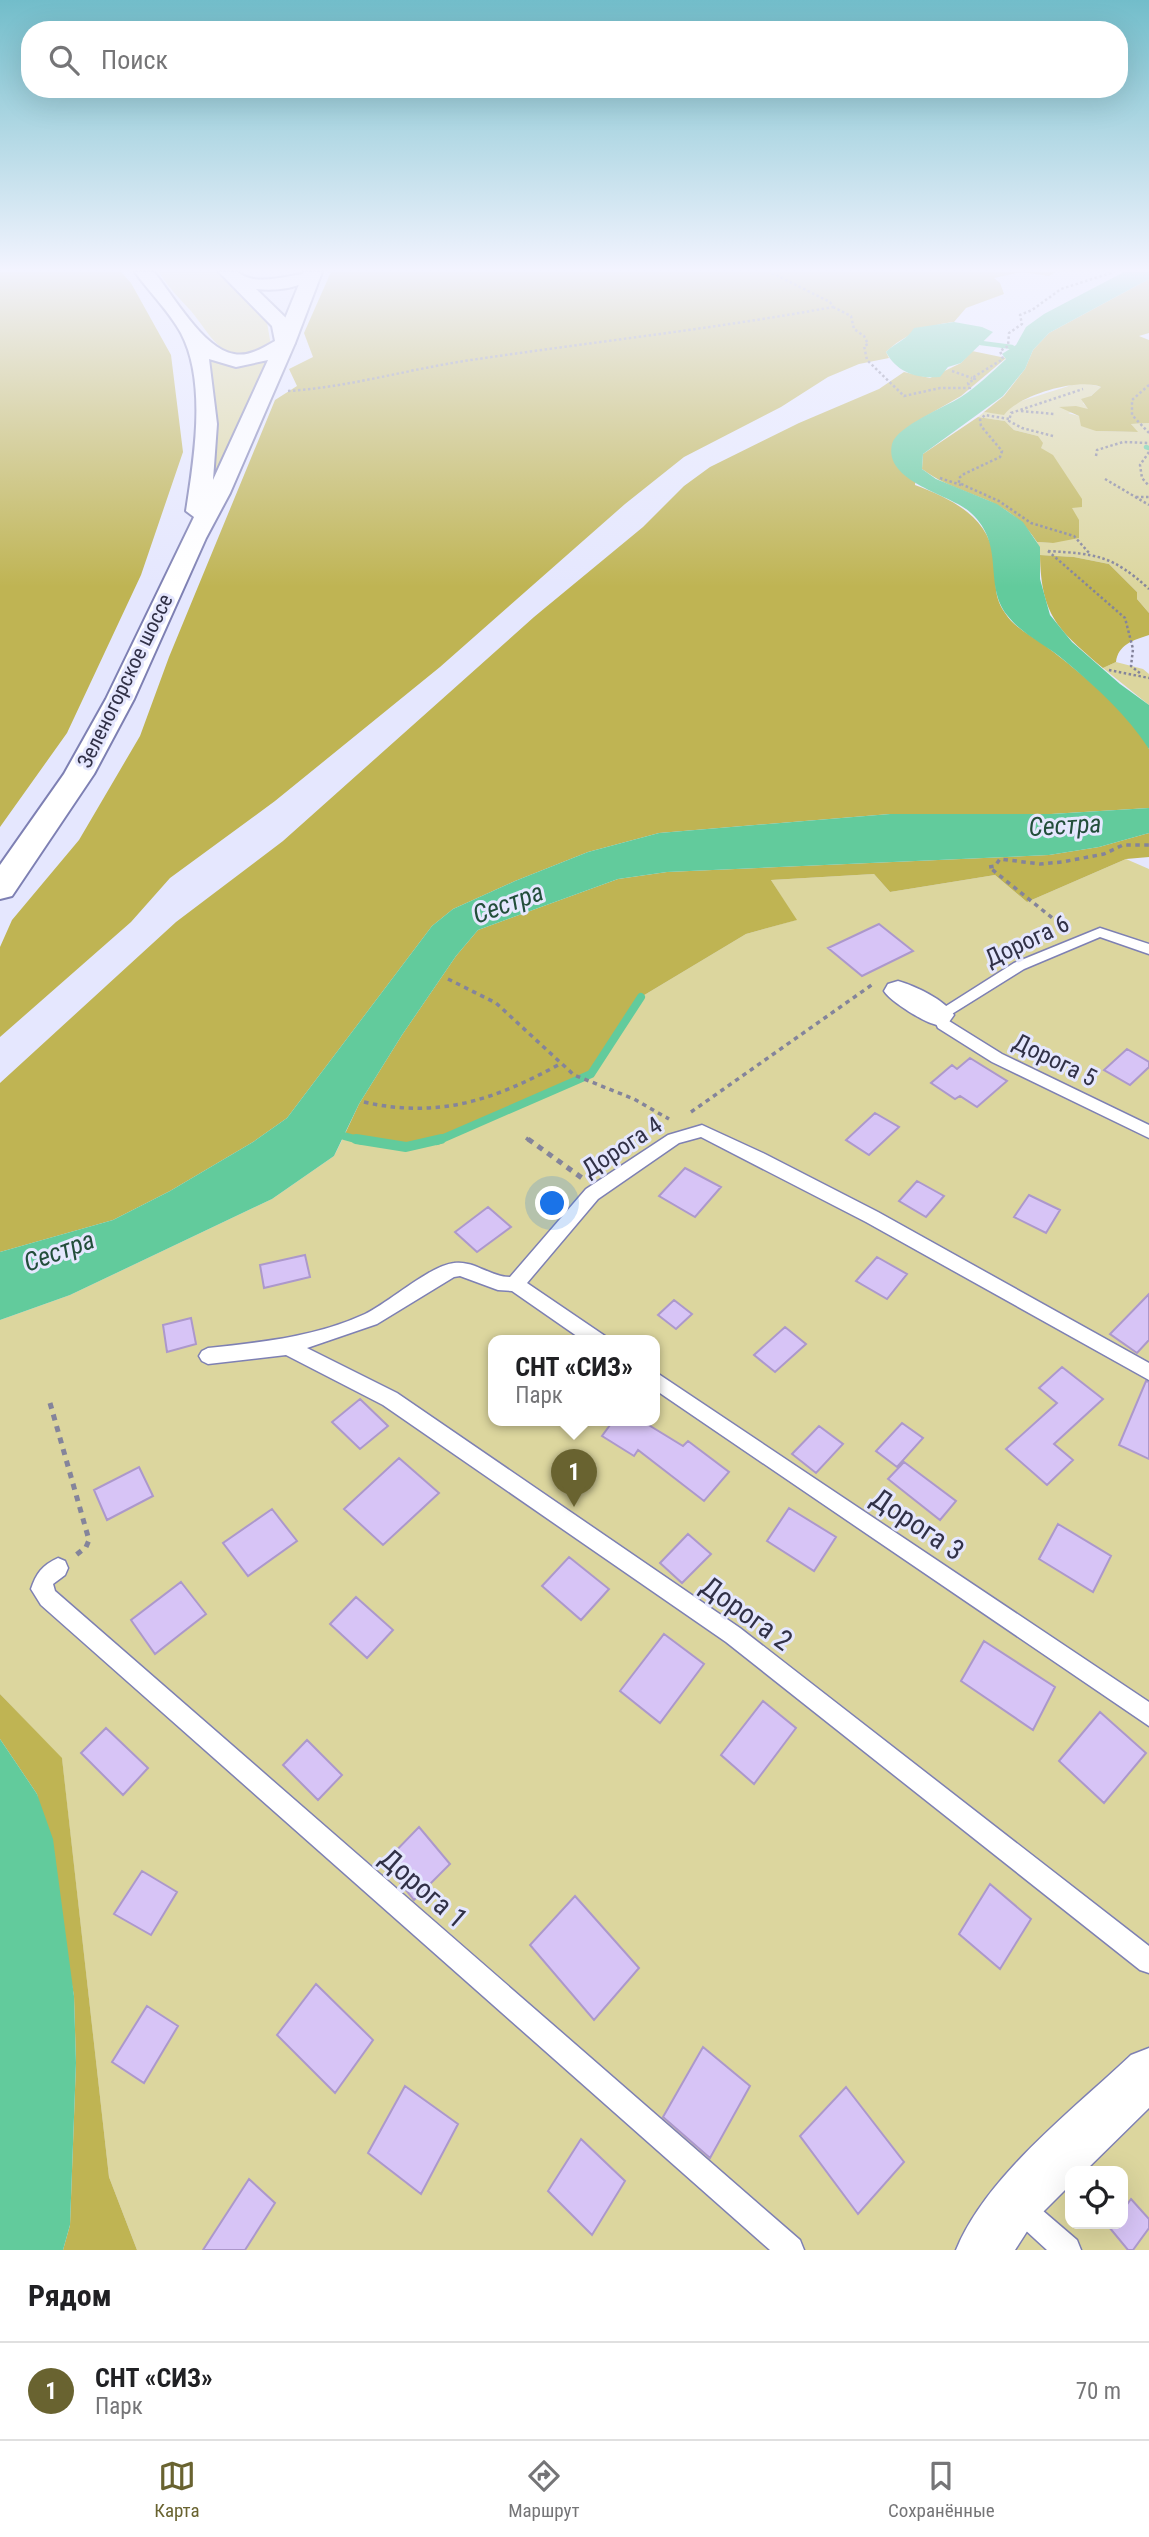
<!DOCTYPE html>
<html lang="ru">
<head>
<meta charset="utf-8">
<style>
	body { margin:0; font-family:"Roboto Condensed",sans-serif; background:#f2f2f2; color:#202124 }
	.controls { position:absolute; right:21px; bottom:21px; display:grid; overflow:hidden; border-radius:14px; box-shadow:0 7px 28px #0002 }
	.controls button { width:63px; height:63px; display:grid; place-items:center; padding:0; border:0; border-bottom:2px solid #e0e0e0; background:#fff; color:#202124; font:35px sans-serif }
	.you { position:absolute; left:553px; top:1204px; width:24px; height:24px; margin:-18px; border:5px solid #fff; border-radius:50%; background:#1a73e8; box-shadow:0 0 0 10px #1a73e833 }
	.badge { display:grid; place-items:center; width:46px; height:46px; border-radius:50%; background:#696330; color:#fff; font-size:23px; font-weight:700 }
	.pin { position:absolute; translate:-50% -58px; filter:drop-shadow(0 2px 4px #0008) }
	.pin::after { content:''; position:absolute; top:37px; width:24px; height:21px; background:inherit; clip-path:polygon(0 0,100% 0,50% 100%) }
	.popup { position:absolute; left:488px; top:1335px; width:172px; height:91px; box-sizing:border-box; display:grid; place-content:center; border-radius:14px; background:#fff; filter:drop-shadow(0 2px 5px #0005); font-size:23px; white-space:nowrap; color:#757577 }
	.popup b { font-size:26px; color:#202124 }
	.popup::after { content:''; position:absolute; left:50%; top:100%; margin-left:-14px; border:14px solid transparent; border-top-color:#fff }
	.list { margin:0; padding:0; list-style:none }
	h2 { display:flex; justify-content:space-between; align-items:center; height:91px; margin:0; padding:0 28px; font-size:30px }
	h2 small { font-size:23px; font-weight:400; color:#757577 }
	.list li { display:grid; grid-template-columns:46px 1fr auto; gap:21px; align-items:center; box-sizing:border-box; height:98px; padding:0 28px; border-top:2px solid #e0e0e0 }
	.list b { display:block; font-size:26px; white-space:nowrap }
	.list p { margin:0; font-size:23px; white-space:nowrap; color:#757577 }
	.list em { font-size:23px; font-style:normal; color:#757577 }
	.icon { flex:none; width:38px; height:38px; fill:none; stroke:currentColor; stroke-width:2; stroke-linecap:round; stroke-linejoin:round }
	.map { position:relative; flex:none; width:1149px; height:2250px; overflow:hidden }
	.search { position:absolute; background:#fff; box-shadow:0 7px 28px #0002; left:21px; right:21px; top:21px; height:77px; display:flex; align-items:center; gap:18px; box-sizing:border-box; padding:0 24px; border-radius:28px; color:#757577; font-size:26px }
	.sheet { height:189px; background:#fff }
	nav { display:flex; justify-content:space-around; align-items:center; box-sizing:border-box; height:98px; border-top:2px solid #e0e0e0; background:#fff; font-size:19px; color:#757577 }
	nav a { display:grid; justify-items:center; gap:4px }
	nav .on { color:#696330 }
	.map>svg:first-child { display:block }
</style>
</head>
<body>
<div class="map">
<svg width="1149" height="2250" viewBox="0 0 1149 2250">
	<rect width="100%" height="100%" fill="#e5e7fe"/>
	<path fill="#dcd69e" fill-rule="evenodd" d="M159,272h58l14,11 36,40 4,22c-49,22 -54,-2 -80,-34 -11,-12 -23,-24 -32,-39z
		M267,360l-62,152 11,-73 -5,-77 40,2z
		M1081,382l20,5 -18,16 6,6 -21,4 11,3 17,15 41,1 -6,-8 18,-1v190l-12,-14v-7l-28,-28 -35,-7 -34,-2 -3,-13 16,1 18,-35 -30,-60 -3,-12 -24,-6 -9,-9 -27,-4 6,-5 20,2 3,-6 8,-5z
		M1116,662l27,7 6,5v31l-46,-37z
		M1126,859l23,10v1381h-1012l-28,-73 -47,-418 -62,-65v-374l70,-25 202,-96 62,-43 10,-20c33,9 56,12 91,6l167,-82 39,-63 105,-63 50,-14 -25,-40 103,-6 16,18 105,-17 32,27zM494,1341h160v80h-160zM1070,2171h53v53h-53z"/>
	<path fill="#bfb453" d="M0,272h121l10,11 40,72 12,97 -42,123 -74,158 -67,94z
		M331,272h725l-7,4 -27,-4 -28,6 6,5 4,11 -38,14 -12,14c-23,2 -51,13 -68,30l3,6 -30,6 -31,13 -47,30 -97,50 -59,47 -185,163 -165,134 -105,77 -39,44 -131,115v-90l12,-27 67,-80 61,-104 29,-79 106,-257 22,-14 -8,-17 24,-12 -9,-24z
		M1149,279v54l-10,3 10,4v83l-18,1 7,8 -42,-1 -15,-5 -2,-10 -20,-9 17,-1 12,3 -7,-10 10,-3 10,-9c-23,-10 -84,9 -97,28l-20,-3 20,-16 21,-27 8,-19 16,-17z
		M972,351l34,7 -45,38 -40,23 -6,66c36,14 72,30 79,72 4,21 -3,36 11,56 10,16 28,23 42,34 25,19 93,73 102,102 0,13 0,44 0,59l-98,6h-161l-231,19 -71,19 -73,29 -62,28 -21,17 -145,192 -34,24 -83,49 -57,29 -113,32v-169l176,-161 107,-81 251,-224 109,-90 41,-41 26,-19 89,-44 80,-34 25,-17 26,6 31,-15z
		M978,417l27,4 9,9 24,6 5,7 -2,5 12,7 29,44v8l-10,1 7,12v18l-26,5 -16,-1c-33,-50 -73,-42 -115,-73l1,-15z
		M1040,555l34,2 35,7 28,28v7l12,14v22c-16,5 -31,10 -33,27l-13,6c-44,-38 -62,-51 -63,-113z
		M1149,833v24l-23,2 -99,43 -32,-27 -105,17 -16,-18 -103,6 26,40 -51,14 -105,63 -50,77 -156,68 -29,5 -32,-3 -30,-8 15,-32 43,-69 54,-79 22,-26 140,-51 49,-7 382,-17 50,-8z
		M0,1694l62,64 47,419 28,73h-74l7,-25 6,-162 -2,-67 -37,-202 -37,-55z"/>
	<path fill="#62cb9c" d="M1124,272h25v7l-100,54 -16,17 -8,19 -22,27 -80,58 -1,15 14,10 61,25 26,18 17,25v32l10,36 22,27 48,42 29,21v44c-22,-34 -53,-62 -84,-88 -18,-16 -44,-27 -58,-46 -24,-31 -1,-70 -36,-102 -19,-19 -88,-30 -79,-69 5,-18 53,-37 69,-47 17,-11 31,-25 45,-38l-4,-5 14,-9 10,-18 18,-13z
		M954,322l28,5 11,5 -32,31 -13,4 -8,10c-22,2 -43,-4 -54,-25 10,-10 21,-12 28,-24z
		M1149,808v25l-50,14 -50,8 -382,17 -49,7 -140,51 -22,26 -54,79 -43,69 -25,52 -62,43 -202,96 -70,25v-68l113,-32 57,-29 83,-49 34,-24 145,-192 21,-17 62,-28 73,-29 71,-19 231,-19h161z
		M0,1739l37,55 16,45 21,157 2,67 -6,162 -7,25h-63z"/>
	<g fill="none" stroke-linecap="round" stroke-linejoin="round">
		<path stroke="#62cb9c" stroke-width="4.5" d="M981,343l31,4
			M1146,447l3,1"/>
		<path stroke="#62cb9c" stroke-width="8" d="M344,1136l18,5
			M437,1141l154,-67 50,-77"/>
		<path stroke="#62cb9c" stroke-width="10" d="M356,1139l50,8 35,-8"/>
	</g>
	<path fill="#d7c4f6" stroke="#ac98cb" stroke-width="2" d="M879,924l34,27 -51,25 -34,-28z
		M1127,1049l22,13v5l-19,18 -26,-15z
		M970,1058l37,23 -30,26 -17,-11 -5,3 -24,-16 21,-18 5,4z
		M875,1113l24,14 -30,28 -23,-15z
		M685,1168l36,19 -26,30 -36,-21z
		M917,1181l27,15 -18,21 -27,-16z
		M1029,1195l31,15 -14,23 -32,-16z
		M488,1207l23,20 -34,25 -22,-20z
		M305,1255l5,22 -46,11 -4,-23z
		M877,1257l30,17 -20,25 -31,-18z
		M1149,1294v46l-12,13 -27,-19z
		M674,1300l18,14 -16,15 -18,-14z
		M191,1318l5,26 -29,8 -4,-27z
		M785,1327l21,17 -31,28 -21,-17z
		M1062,1367l41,32 -49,45 19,16 -26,25 -41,-36 51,-46 -18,-15z
		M1146,1381l3,1v77l-30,-14z
		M360,1399l28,27 -28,23 -28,-27z
		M613,1421h29l41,25 5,-5 41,31 -25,29 -66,-51 -4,6 -32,-20z
		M902,1423l21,15 -26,29 -21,-16z
		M819,1426l24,18 -27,29 -24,-19z
		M399,1458l40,35 -56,52 -39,-36z
		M904,1462l52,39 -16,19 -52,-41z
		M139,1467l14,29 -46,24 -13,-30z
		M789,1508l47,29 -22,34 -47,-30z
		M272,1509l25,32 -49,35 -25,-33z
		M1058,1524l53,32 -18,36 -54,-33z
		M688,1534l23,20 -29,29 -22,-20z
		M569,1557l40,32 -28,31 -39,-34z
		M181,1582l25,32 -51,40 -24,-34z
		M356,1597l37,33 -26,28 -37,-34z
		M664,1634l40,30 -44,59 -40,-32z
		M984,1641l71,46 -22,43 -72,-49z
		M763,1701l33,27 -42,56 -33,-29z
		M1100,1712l46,41 -42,50 -45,-42z
		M106,1728l42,40 -25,27 -42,-42z
		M307,1740l35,35 -24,25 -35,-35z
		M419,1827l31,37 -36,36 -30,-37z
		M142,1871l35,21 -26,43 -37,-21z
		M990,1884l41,35 -31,50 -41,-35z
		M575,1896l64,72 -45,52 -64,-75z
		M316,1984l57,56 -38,53 -58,-58z
		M147,2006l31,20 -34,57 -32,-21z
		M703,2047l47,39 -40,72 -47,-41z
		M405,2086l53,38 -37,70 -53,-41z
		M846,2087l58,75 -46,52 -58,-78z
		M581,2139l44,42 -33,54 -44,-44z
		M249,2179l26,24 -30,47h-42z
		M1131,2199l18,20v9l-16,22h-5l-19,-23 3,-3h11v-14z"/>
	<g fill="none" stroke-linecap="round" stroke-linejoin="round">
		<g stroke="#7e80b3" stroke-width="3">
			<path id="lane" d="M1100,928l49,16v10l-49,-17 -76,32 -77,48 2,4 53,33 147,71v13l-157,-76 -54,-34 -6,-13 82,-52z
				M702,1125l63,29 113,58 271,151v17l-283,-158 -165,-85 -22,6 -81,56 -71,84 78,53 3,5h-24l-72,-50 -14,-1 -38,-14 -6,1 -77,47 -70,24 90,45 343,235 409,318v27l-9,-3 -414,-328 -343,-237 -97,-50 -78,9 -6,-3 -3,-5 3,-5 6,-3c54,-6 107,-11 157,-34 25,-12 64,-48 89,-51 20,-3 36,14 56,14l76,-88 82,-54z
				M654,1371l495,331v24l-495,-337z
				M58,1558l7,3 3,7 -3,7 -12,9 2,7 745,649 4,10h-34l-729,-645 -10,-16c5,-15 11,-24 27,-31z
				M1019,2194l9,4 49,42 4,10h-34l-37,-34 -4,-9 4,-9z"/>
		</g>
		<g stroke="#7e80b3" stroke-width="3">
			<path id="street" d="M898,981c17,5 46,18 56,34l-5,7c-2,1 -9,3 -11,3 -12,-1 -48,-24 -54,-34l4,-7z
				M1149,2048v60l-64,63h-15v14l-37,37 -18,28h-59c30,-74 117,-140 175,-195z"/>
		</g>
		<g stroke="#7e80b3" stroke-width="4">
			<path id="secondary" d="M304,272h18l-27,71 -10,6 -7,-2 -3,-4z"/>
		</g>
		<g stroke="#7e80b3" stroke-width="4">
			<path id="highway" d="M135,272h19c19,23 49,77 80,82 14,3 29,-6 41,-13l-3,-15 -53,-54h19c18,17 59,0 81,0 -16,17 -42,19 -63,17l32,31 7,23 -65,150 -24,45 -72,161 -40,75 -82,122 -12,3v-34l64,-91 42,-75 88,-182 -8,-6c8,-52 21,-129 -5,-178 -12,-22 -31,-40 -46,-61zM209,359l27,8 32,-7 -55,120 4,-56z"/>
		</g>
		<path stroke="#84849b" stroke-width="2.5" stroke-dasharray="2.5 2.5" stroke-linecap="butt" d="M833,307l18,9 3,13 10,7 4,8 -4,2 3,14 37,36 36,-8h30l-2,-5 7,-4 -3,-1 31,-19 -3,-8 8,-5 1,-13 13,-9 -2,-9 12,-5 29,-21 53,-17
			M952,371l20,7
			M1149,385l-17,15v15l17,18
			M288,391c62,-4 121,-22 183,-31 121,-18 242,-31 362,-53l-3,-5 -60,-30
			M1021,411l33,3
			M1009,419l-24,-4 -5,5 1,6 21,25 -2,6 -36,17 -5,4v5l40,18 32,22 43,13 16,18
			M1053,436l-31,-8 -13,-7 2,-8 72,-24
			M1149,452l-9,13 2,13 7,8
			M1096,456l1,-6 26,-8 26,1
			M940,478l21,7
			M1105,479l44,26
			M1136,497h13
			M1048,551l77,67 8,31 -2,17 10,8
			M1048,551c48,3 64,4 101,38
			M1109,670l40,8"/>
		<path stroke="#84849b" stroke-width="3.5" stroke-dasharray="4.5 4.5" stroke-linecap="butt" d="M1066,929l-77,-62 6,-1 5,-7 40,5 22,-2 42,-8 19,-9h26
			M448,979l48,24 78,72 60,24 35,20
			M364,1102c75,17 130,-2 196,-38
			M691,1112l182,-128
			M526,1138l4,3"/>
		<path stroke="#84849b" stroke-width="5" stroke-dasharray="6 6" stroke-linecap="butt" d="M528,1139l54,39
			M50,1403l39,137 -3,7 -10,8"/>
		<use href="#lane" fill="#fff" fill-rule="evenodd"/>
		<use href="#street" fill="#fff" fill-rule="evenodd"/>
		<use href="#secondary" fill="#fff" fill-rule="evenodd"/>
		<use href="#highway" fill="#fff" fill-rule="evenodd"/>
	</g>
	<linearGradient id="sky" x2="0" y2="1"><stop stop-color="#72bdca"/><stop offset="0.46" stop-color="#f3f4ff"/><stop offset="1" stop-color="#f3f4ff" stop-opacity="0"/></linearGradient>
	<rect width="1149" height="587" fill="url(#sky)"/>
	<g text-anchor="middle" stroke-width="6" stroke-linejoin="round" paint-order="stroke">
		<g font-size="21" fill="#313147" stroke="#e5e7fe">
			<text transform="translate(125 681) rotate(-64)" y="7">Зеленогорское шоссе</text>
		</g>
		<g font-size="24" fill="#313147" stroke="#e5e7fe">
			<text transform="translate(1027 941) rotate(-25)" y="8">Дорога 6</text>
			<text transform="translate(1055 1060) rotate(26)" y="8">Дорога 5</text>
			<text transform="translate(622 1147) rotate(-33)" y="8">Дорога 4</text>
		</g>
		<g font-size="26" font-style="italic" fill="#224e3a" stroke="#e5e7fe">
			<text transform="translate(1065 825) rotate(-3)" y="9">Сестра</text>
			<text transform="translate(508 903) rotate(-20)" y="9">Сестра</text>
			<text transform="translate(59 1251) rotate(-20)" y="9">Сестра</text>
		</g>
		<g font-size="28" fill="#313147" stroke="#e5e7fe">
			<text transform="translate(918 1524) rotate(34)" y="10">Дорога 3</text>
			<text transform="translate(747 1613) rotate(36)" y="10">Дорога 2</text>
			<text transform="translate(424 1888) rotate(41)" y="10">Дорога 1</text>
		</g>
	</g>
</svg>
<div class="controls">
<button><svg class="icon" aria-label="locate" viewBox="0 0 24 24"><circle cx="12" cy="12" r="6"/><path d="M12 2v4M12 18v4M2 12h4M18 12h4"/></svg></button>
</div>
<div class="you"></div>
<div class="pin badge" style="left:574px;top:1507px">1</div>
<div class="popup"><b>СНТ «СИЗ»</b>Парк</div>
<div class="search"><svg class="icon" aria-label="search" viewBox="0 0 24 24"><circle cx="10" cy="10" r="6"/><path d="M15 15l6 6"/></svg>Поиск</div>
</div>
<section class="sheet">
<h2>Рядом<small></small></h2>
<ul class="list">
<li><span class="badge">1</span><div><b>СНТ «СИЗ»</b><p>Парк</p></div><em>70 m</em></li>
</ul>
</section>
<nav>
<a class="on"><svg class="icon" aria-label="map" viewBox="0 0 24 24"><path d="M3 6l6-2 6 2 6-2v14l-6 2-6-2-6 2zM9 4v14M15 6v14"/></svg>Карта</a>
<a><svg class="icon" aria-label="directions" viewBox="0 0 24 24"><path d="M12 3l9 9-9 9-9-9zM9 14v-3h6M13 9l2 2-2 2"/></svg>Маршрут</a>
<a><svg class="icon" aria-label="saved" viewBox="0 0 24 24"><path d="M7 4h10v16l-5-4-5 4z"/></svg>Сохранённые</a>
</nav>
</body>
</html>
